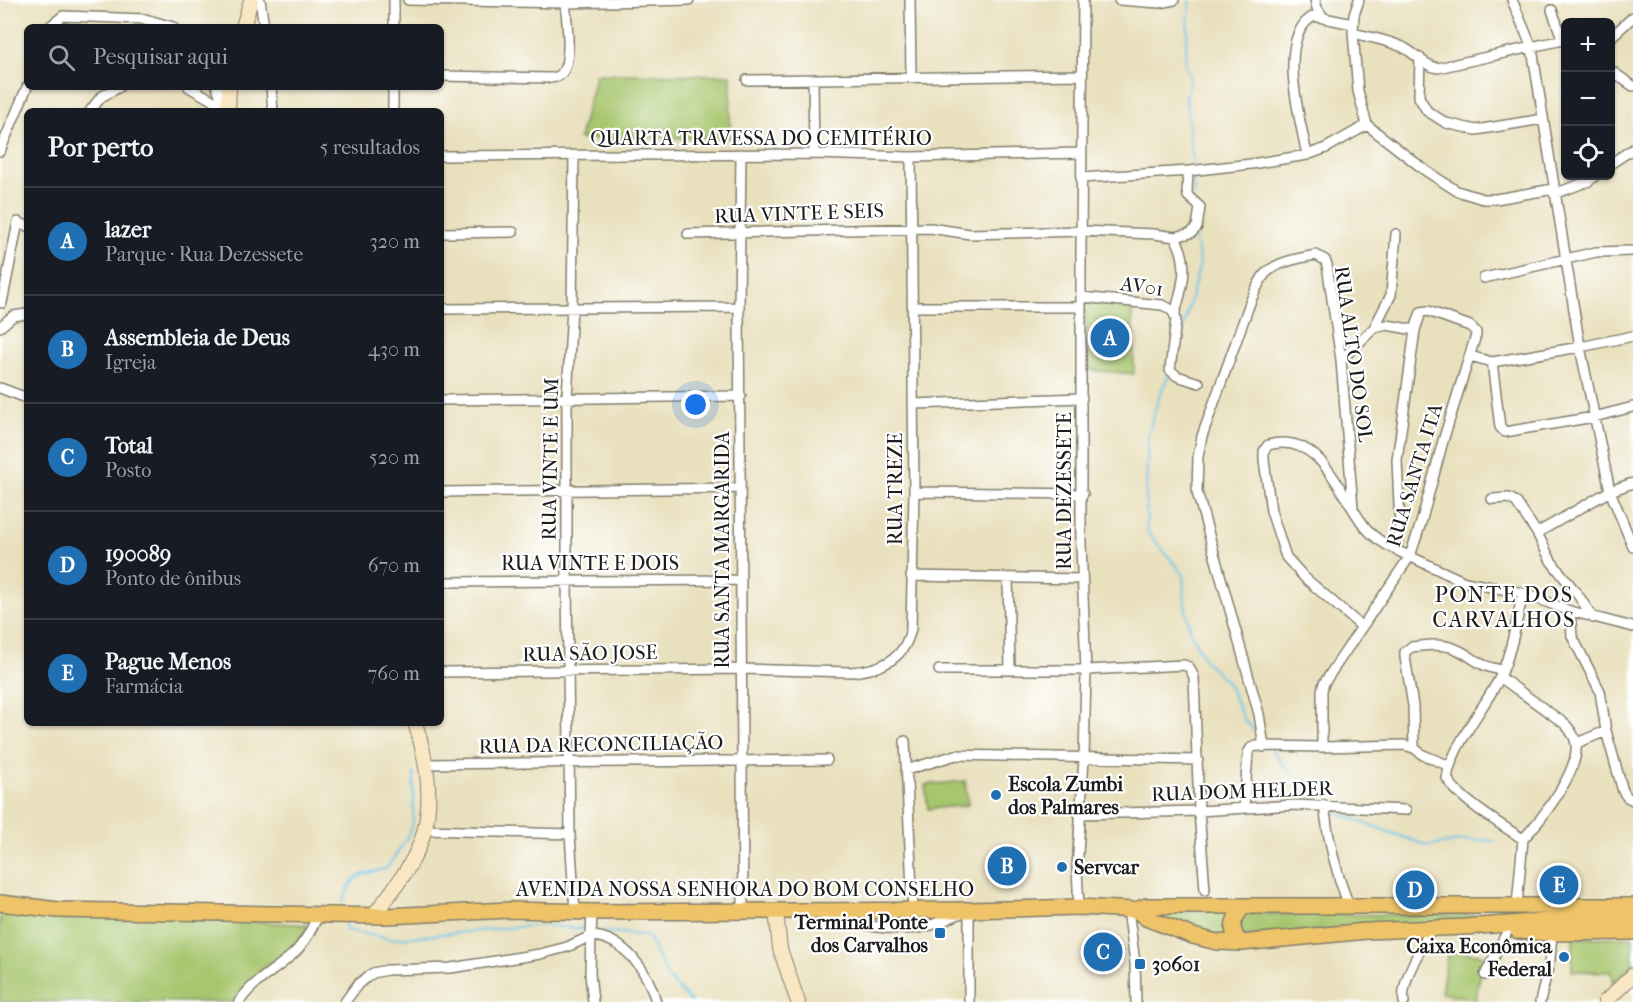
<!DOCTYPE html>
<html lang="pt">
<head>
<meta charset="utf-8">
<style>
	body { margin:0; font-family:"IM FELL French Canon",serif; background:#242831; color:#f1f3f6 }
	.controls { position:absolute; right:18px; top:18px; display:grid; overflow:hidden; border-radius:9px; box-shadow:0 2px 4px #0004 }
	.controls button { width:54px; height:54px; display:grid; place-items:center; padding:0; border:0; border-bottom:2px solid #363941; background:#171b24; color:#f1f3f6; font:30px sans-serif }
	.you { position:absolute; left:696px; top:405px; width:21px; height:21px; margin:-15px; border:4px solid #fff; border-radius:50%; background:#1a73e8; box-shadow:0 0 0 9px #1a73e833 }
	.badge { display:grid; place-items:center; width:39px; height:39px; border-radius:50%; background:#1f6fb2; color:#fff; font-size:20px; font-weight:700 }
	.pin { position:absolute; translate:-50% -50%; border:3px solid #fff; box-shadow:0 2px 6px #0006 }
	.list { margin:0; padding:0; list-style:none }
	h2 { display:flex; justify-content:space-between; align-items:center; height:78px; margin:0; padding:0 24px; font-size:26px }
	h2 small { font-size:20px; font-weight:400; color:#9ea1a6 }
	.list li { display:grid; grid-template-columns:39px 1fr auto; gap:18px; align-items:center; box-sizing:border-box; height:108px; padding:0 24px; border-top:2px solid #363941 }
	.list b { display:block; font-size:22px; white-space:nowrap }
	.list p { margin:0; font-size:20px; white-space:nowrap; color:#9ea1a6 }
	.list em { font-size:20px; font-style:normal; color:#9ea1a6 }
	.icon { flex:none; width:33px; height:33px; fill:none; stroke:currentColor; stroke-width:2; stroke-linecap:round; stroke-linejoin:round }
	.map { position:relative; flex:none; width:1633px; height:1002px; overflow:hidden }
	.search { position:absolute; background:#171b24; box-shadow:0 2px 4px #0004; left:24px; top:24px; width:420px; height:66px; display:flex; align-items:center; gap:15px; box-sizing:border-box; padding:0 21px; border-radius:9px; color:#9ea1a6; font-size:22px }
	.panel { position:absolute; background:#171b24; box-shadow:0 2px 4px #0004; left:24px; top:108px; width:420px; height:618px; border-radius:9px }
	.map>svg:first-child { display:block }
</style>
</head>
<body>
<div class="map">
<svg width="1633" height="1002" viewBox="0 0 1633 1002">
	<rect width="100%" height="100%" fill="#fff"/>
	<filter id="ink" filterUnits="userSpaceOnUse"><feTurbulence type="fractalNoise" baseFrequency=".0167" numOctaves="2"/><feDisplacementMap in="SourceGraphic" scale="12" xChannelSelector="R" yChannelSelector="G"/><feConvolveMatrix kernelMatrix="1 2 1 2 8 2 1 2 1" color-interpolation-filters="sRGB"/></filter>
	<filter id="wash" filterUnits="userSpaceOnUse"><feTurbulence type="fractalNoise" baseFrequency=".008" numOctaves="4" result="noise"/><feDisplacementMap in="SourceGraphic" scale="24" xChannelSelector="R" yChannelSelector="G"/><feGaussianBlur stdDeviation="1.35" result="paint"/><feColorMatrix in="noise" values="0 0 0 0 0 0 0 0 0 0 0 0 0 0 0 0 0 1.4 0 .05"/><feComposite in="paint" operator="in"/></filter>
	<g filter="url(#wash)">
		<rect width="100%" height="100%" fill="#e9e0bd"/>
		<path fill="#a7c66e" stroke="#627145" stroke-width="1.5" d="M596,74l135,1 -1,62 -151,2z
			M1084,300l48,6 2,68 -44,-4z
			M965,781l3,24 -40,4 -3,-24z
			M0,904l308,21 -11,19 -39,29 -22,29h-236z
			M1232,910c-9,10 -10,18 -3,30l-85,-27z
			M1245,914l241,1 6,5 -250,16 -5,-15z
			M1633,937v26l-20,20 -1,-11 -40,-1 1,-33z
			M1448,950l35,5 -7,44 -35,-6z"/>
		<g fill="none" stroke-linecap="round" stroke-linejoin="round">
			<path stroke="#6bc4e9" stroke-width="2" d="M1190,0l-5,63 5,16 -4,17 7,71
				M1193,173l1,24
				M1192,224l1,-18
				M1175,361l25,-98 -5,-24
				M1169,375l-9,19 -12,40 -2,59 1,38 36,43 2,31 6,29 14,27 23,22 16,37 12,12
				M1272,749l15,21 16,9 18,20
				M1334,812l94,34 38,-6 28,1
				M343,901c11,-31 17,-24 44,-33l20,-30 6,-16 1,-49
				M345,922l1,8 45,9 149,-14 45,4
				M599,931l49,5 20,42 23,24"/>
		</g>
	</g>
	<g filter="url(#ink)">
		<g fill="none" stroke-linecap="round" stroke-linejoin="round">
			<g stroke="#827e6c" stroke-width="12">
				<path id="street" d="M260,0l4,27
					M408,0l158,3 123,-3
					M910,0l1,77
					M1119,0l40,3 15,-3
					M1315,0l2,8 6,9
					M1359,0l-5,15 -1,18 5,58 9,34 59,46 31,20 26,8h13l57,-10
					M1512,0l20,48 2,13 46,286 30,144 23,56
					M1552,10l11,31
					M49,27l14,-11 82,3 28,8
					M394,27v-27
					M1353,33c16,4 33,7 47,13 14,5 23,20 38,22l120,-27h8
					M1610,38l23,-21
					M1420,58l-1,39 8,14 19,12 30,7 67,-11
					M1610,70l23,16
					M441,76l108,2c5,0 10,-1 13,-5 11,-14 4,-56 3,-73
					M813,79l1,75
					M747,80l335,-5
					M189,87l39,22
					M217,87l8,21
					M271,87l2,24
					M393,87v24
					M90,111l11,-14 18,-10
					M0,151l27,-64
					M741,154l-2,153 4,603
					M1307,155c-6,-33 -32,-119 7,-139l39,8
					M441,156l373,-2 97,3 170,-4
					M574,156l-2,151 -5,91v182l3,254 5,78
					M1610,164l23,-15
					M1081,178l108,-7 62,-7 56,-9 19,-7 41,-23
					M1554,194l35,-13 6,-5
					M441,233l72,-1
					M688,234l242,-6 40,6 111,-3 73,3 21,3c15,27 8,48 0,76
					M1175,237l16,-4 6,-6 3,-20 -12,-11 -1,-4 1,-21
					M1484,278l112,-26 37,-1
					M1081,297l81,8c8,3 12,6 14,14l-6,51 7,6 22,7
					M2,303l16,-81 9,4
					M913,307h168
					M441,309l298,-2
					M0,327l13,-11 14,-2
					M1374,328l17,-33 5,-61
					M1470,356l22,6 88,-15 53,-11
					M1341,360l33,-32 13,-3 28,5
					M1492,362l8,65 5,5 89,-15 39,-10
					M0,388l27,10
					M441,400l300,-4
					M913,404l169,-6
					M441,492l299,-4
					M914,492l169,2
					M1492,499l17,-1 7,4 21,31
					M911,576l171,3
					M1008,578l2,92
					M441,582l299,-2
					M1570,611l2,25 28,55 6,40 17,60 4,6 6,3
					M1593,618l-15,-23 -27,-34 -14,-28 73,-42 23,-8
					M1361,626l-56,-48 -19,-21 -15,-46 -7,-51v-9l4,-6c54,-14 71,50 98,83 8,10 18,16 30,22l69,32 58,11 47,18 63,16
					M939,670h147l98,-5 5,2 5,10 5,134 6,79
					M441,672l299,-3 111,3c29,-2 54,-12 60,-44l3,-136 -3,-335
					M1500,677l65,47c5,6 11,13 11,21 3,27 -35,75 -53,94
					M905,741l8,169
					M1577,743l29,-12
					M1264,747l-5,-33 -62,-222 1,-35 4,-21 49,-136c4,-8 8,-19 14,-26 11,-12 35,-16 51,-19l9,5 2,5 14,95 12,147
					M1322,747v-57l2,-7 86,-127 11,-33 22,-82 33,-106v-3l-6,-6 -42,-15 -7,1 -6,18 -18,130 3,67 -4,23
					M1414,748l-1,-42 -8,-49v-5l6,-5c12,-1 27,-4 39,0 22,6 25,20 53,23
					M426,764l401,-4
					M906,770l50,-15 242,5
					M1324,805c4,36 12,68 25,101
					M1244,808l4,-55 3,-5 5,-2 66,1 82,-2 10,3 9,7 27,11
					M1079,814l120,-3 95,-6 112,5
					M425,830l145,4
					M1517,905l6,-66c-20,-13 -66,-41 -76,-61 5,-32 37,-70 52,-99 12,-24 18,-60 24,-86
					M1079,907l-2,-38 7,-110 2,-89 -5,-126v-296l2,-248
					M1128,909l7,54 1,39
					M825,916c31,7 66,17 99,11 15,-3 31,-12 45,-17v92
					M1485,975l23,-45
					M239,1002c14,-21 36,-31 54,-48 12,-11 19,-26 26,-40
					M345,1002l13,-18 15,-11 14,-3 64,-2 89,-14 27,-7 24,-11 1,-24
					M593,1002l-3,-28 1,-38c33,1 58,37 65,66
					M1404,1002c-4,-21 18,-54 27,-73
					M1540,1002l10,-43 2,-26"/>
			</g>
			<g stroke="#827e6c" stroke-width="16">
				<path id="secondary" d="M243,27l8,-27
					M228,111l1,-24
					M776,911l4,38 18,53
					M374,915c19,-25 44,-55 51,-87 8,-35 1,-72 -10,-105
					M1605,1002l28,-27"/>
			</g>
			<g stroke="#827e6c" stroke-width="18">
				<path id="primary" d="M0,903l58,7 328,6 123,-6 83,2 377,-2 110,-3 57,3 10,-4h487
					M1136,910l10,8 47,18 24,6 24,1 126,-12 97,-4 101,-7
					M1556,918l77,1
					M1518,931l34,2 81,-1
					M1241,943c-13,-13 -8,-25 3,-37"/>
			</g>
			<use href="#street" stroke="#fff" stroke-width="9"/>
			<use href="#secondary" stroke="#f9e7c3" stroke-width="14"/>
			<use href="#primary" stroke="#efc469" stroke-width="15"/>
		</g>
	</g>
	<g fill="#1f6fb2" stroke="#fff" stroke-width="2">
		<circle cx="996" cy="795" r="6"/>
		<circle cx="1062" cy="867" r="6"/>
		<rect x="934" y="927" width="12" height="12" rx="3"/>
		<circle cx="1564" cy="957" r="6"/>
		<rect x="1134" y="958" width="12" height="12" rx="3"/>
	</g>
	<g text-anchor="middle" stroke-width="4.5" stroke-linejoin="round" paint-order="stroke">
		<g font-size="20" fill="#1c1c1c" stroke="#fff">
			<text x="761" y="145">QUARTA TRAVESSA DO CEMITÉRIO</text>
			<text transform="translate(799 213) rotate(-2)" y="7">RUA VINTE E SEIS</text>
			<text transform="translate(1142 286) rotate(8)" y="7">AV01</text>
			<text transform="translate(1354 354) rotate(82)" y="7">RUA ALTO DO SOL</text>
			<text transform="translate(550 459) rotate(-89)" y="7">RUA VINTE E UM</text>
			<text transform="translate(1414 475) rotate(-73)" y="7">RUA SANTA ITA</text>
			<text transform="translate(895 489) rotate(-90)" y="7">RUA TREZE</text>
			<text transform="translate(1064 491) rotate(-90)" y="7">RUA DEZESSETE</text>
			<text transform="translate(722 550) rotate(-90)" y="7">RUA SANTA MARGARIDA</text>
			<text x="590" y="570">RUA VINTE E DOIS</text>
			<text transform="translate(590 653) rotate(-1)" y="7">RUA SÃO JOSE</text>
			<text transform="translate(601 744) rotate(-1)" y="7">RUA DA RECONCILIAÇÃO</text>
			<text transform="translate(1242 791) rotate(-2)" y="7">RUA DOM HELDER</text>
			<text x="745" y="896">AVENIDA NOSSA SENHORA DO BOM CONSELHO</text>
		</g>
		<g font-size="20" font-weight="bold" fill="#1c1c1c" stroke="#fff" text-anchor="start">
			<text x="1008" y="791">Escola Zumbi<tspan x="1008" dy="23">dos Palmares</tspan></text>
			<text x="1074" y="874">Servcar</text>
			<text x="928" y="929" text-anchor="end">Terminal Ponte<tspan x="928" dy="23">dos Carvalhos</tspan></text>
			<text x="1552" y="953" text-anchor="end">Caixa Econômica<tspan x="1552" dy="23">Federal</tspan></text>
			<text x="1152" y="971">30601</text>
		</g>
		<g font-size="22" letter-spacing="1.5" fill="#1c1c1c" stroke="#fff">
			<text x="1504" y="602">PONTE DOS<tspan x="1504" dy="25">CARVALHOS</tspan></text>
		</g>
	</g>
</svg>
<div class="controls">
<button>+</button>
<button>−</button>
<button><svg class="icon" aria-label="locate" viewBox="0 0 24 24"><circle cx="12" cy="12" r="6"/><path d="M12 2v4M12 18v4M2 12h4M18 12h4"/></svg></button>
</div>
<div class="you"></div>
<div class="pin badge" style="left:1110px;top:338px">A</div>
<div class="pin badge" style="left:1007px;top:866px">B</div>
<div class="pin badge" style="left:1103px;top:952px">C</div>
<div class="pin badge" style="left:1415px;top:890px">D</div>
<div class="pin badge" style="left:1559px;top:885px">E</div>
<div class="search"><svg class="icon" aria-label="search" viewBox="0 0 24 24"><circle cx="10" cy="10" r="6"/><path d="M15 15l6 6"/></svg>Pesquisar aqui</div>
<section class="panel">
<h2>Por perto<small>5 resultados</small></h2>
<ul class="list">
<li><span class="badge">A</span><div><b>lazer</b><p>Parque · Rua Dezessete</p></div><em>320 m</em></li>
<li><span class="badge">B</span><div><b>Assembleia de Deus</b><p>Igreja</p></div><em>430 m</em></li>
<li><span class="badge">C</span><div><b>Total</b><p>Posto</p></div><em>520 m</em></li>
<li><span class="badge">D</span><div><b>190089</b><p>Ponto de ônibus</p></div><em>670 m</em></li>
<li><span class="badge">E</span><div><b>Pague Menos</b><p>Farmácia</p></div><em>760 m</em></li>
</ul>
</section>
</div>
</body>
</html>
